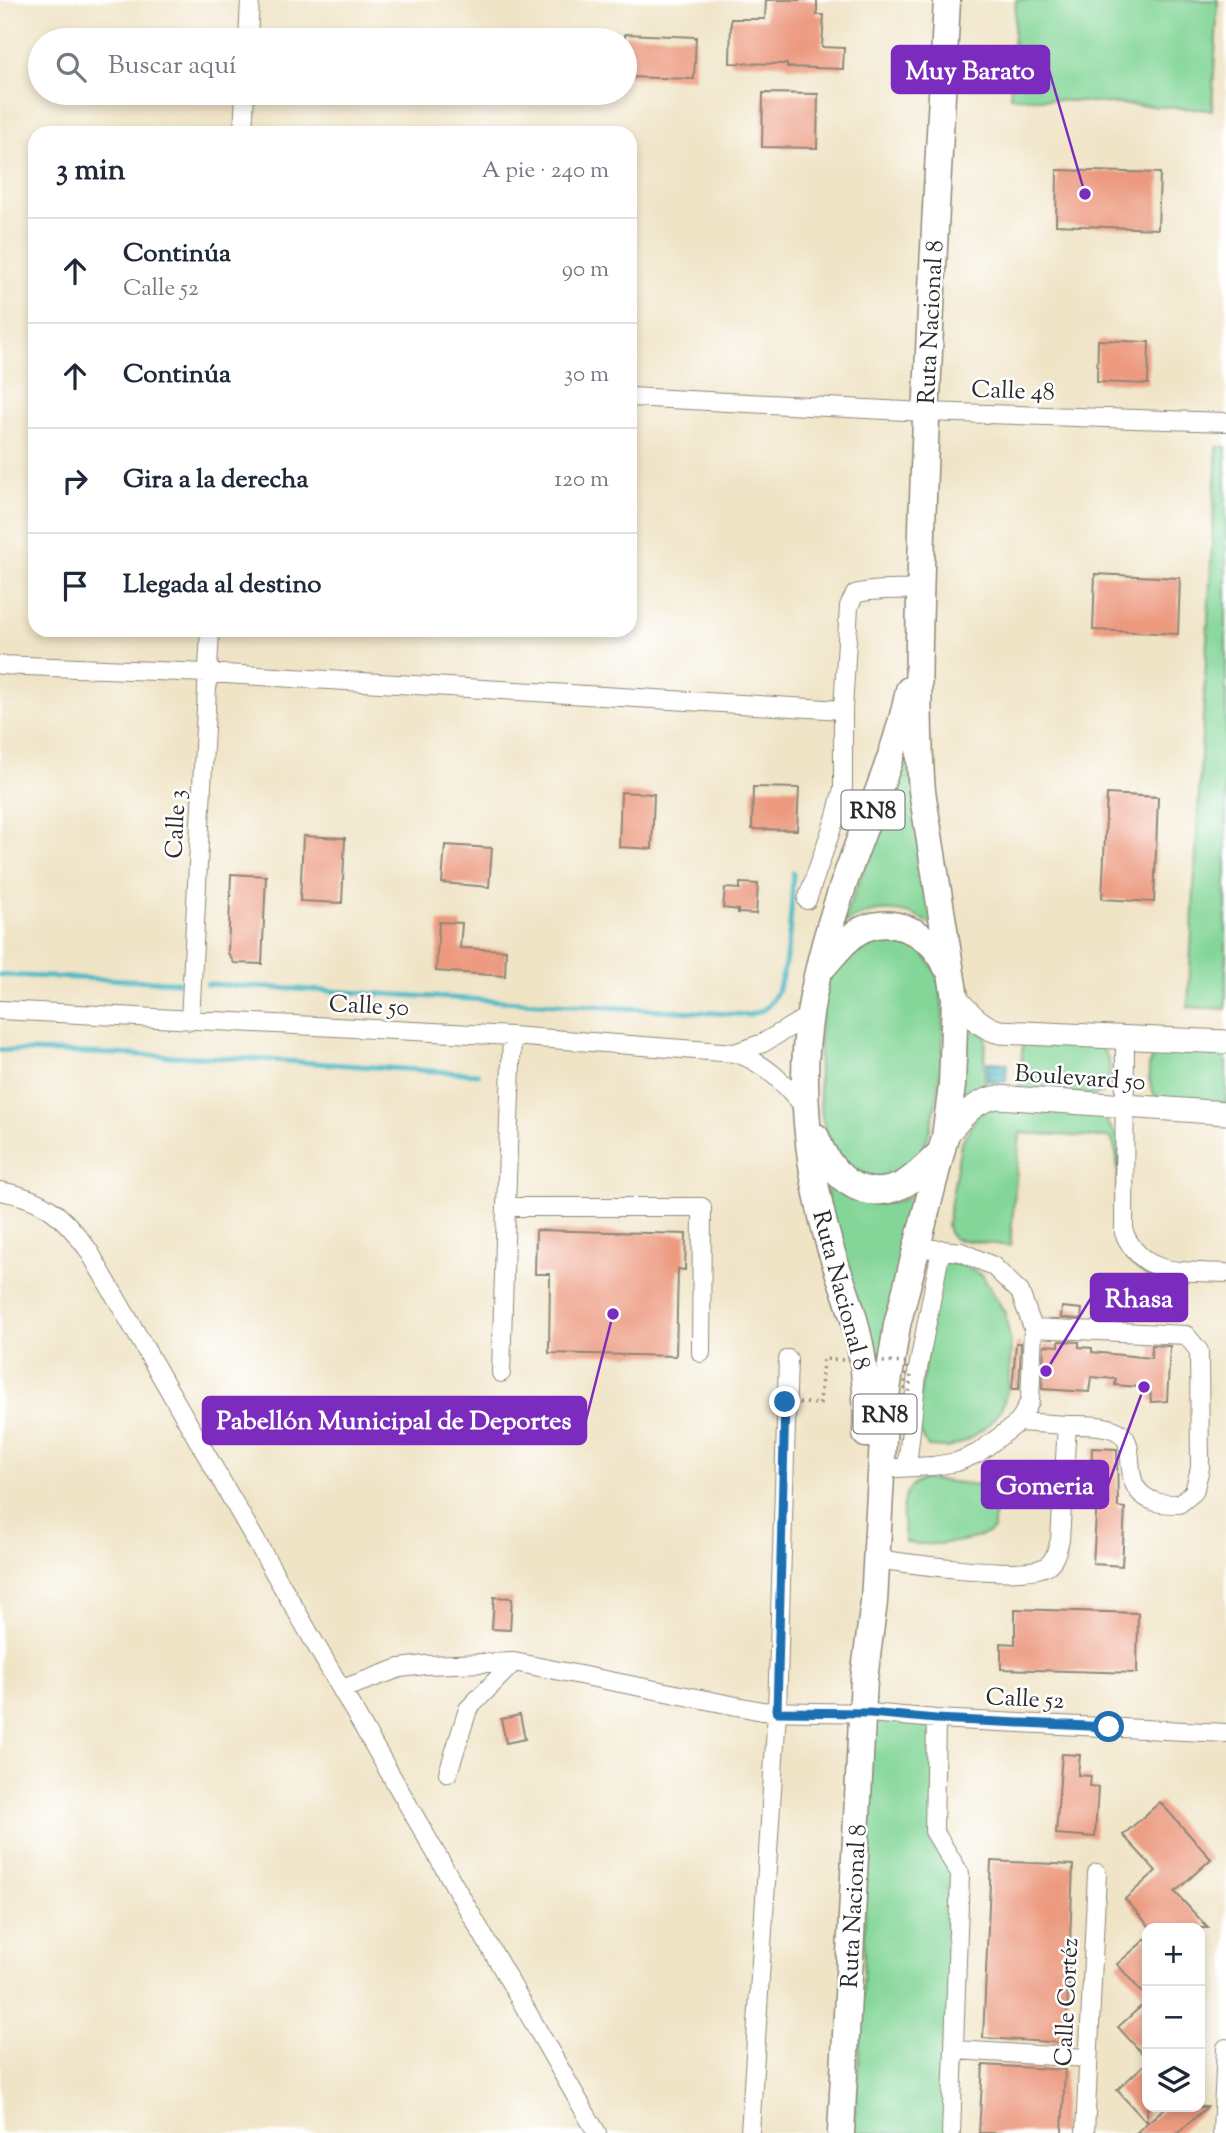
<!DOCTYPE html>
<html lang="es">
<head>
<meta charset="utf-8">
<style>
	body { margin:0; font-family:"Sorts Mill Goudy",serif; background:#f6f6f7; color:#1f2937 }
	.controls { position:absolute; right:21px; bottom:21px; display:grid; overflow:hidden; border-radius:14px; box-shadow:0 4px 10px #0003 }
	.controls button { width:63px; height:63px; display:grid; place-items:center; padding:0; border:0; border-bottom:2px solid #e0e1e3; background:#fff; color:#1f2937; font:35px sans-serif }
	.stop { position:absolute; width:21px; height:21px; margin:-16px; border:5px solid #1f6fb2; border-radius:50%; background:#fff }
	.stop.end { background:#1f6fb2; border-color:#fff; box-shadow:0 2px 7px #0008 }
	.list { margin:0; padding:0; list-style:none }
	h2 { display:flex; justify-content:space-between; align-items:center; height:91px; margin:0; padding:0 28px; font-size:30px }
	h2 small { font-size:23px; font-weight:400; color:#747a83 }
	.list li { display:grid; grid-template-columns:46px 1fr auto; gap:21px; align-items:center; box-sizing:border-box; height:105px; padding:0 28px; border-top:2px solid #e0e1e3 }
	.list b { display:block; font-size:26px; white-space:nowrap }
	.list p { margin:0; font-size:23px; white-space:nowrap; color:#747a83 }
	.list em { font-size:23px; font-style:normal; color:#747a83 }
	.icon { flex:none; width:38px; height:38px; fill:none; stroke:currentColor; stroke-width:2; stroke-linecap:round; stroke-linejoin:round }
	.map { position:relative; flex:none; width:1226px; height:2133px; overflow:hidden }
	.search { position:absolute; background:#fff; box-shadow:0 4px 10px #0003; left:28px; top:28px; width:609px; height:77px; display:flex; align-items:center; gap:18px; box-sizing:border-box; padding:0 24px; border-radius:38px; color:#747a83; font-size:26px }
	.panel { position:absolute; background:#fff; box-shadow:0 4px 10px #0003; left:28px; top:126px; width:609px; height:511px; border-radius:21px }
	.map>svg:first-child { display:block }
</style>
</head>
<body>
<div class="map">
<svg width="1226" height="2133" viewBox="0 0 1226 2133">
	<defs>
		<pattern id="water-rules" width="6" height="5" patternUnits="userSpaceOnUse" patternTransform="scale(1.75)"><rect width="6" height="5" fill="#4ab8c4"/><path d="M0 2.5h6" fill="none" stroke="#3e969f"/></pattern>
	</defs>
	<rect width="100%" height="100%" fill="#fff"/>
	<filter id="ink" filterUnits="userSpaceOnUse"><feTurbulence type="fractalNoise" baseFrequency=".0143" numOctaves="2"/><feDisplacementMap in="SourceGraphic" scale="14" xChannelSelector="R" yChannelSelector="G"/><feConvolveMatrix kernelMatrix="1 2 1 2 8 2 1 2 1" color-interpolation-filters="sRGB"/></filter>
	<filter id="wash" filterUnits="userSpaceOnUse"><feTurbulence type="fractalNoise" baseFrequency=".00686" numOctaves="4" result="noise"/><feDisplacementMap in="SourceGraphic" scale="28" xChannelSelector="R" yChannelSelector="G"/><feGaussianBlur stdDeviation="1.57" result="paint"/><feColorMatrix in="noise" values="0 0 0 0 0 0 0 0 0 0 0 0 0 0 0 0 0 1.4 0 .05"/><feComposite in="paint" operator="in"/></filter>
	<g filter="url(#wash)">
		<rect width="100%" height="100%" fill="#f0e4c6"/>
		<path fill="#84d698" stroke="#588062" stroke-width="2" d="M1016,0h202l-6,110 -202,-13z
			M1217,447h9v562l-38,-2z
			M905,757l7,1 27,174c-28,-27 -66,-28 -98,-6l47,-117z
			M889,936c19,3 37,16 45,33 19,38 6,152 -15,188 -7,12 -22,18 -35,23l-36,-11c-7,-12 -17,-24 -22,-37 -11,-29 -9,-127 3,-155 9,-23 38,-38 60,-41z
			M965,1017l21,20 -2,55 -26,15z
			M1023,1040l78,7c12,15 11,30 1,46l-9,2 -74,-4z
			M1158,1048l68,2v54l-70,-6c-9,-16 -11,-36 2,-50z
			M992,1106l110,9 18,26 2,95 29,33 1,10c-69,-38 -17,-89 -41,-141l-91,-5 -10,113 -55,-7 -6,-6 -2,-8 14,-82 17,-29z
			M826,1182c19,14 45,26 69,20 10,-2 21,-10 30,-15l-43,180h-7l-48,-166z
			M939,1261l23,4 20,10 23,38 6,31 -1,21 -2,23 -7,22 -14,16 -21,15 -18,7 -20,-1 -12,-23z
			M923,1479l66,7 5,7v36c-17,14 -67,18 -88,13 -3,-15 -7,-40 3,-53 3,-4 10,-7 14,-10z
			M870,1713l66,6 -2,112 26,43 -9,259h-97l9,-147z"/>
		<path fill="url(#water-rules)" stroke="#3a7278" stroke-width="2" d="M988,1062l19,1 -1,19 -19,-1z"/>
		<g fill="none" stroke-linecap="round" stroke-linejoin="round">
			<path stroke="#4ab8c4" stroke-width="5" d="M0,975l178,7
				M207,984l542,31c4,-2 11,-3 15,-6 27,-18 27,-105 29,-136
				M0,1050l256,9 222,15"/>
		</g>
		<g id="blocks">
			<path fill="#ec997e" d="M766,0h51v15h7l-2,32 22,1 -1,21 -56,-2v-3l-57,-1 1,-44h34z
				M625,34l71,3 -2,42 -69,-2z
				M763,93l55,1 -1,54 -55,-1z
				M1057,170l103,3 -2,56 -102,-4z
				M1098,340l51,2 -1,42 -51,-2z
				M1095,574l85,4 -2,56 -85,-4z
				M753,787l46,1 -2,42 -45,-1z
				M621,792l33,2 -2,55 -33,-2z
				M1107,794l51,3 -4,105 -52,-3z
				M303,836l42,2 -3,65 -42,-2z
				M445,845l47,3 -3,39 -47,-4z
				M231,874l35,2 -4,88 -28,-1 -6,-10z
				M740,883l18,1 -2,30 -18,-1v-3l-15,-2 2,-20 15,1z
				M439,922l23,1 -2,25 46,2 -1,26 -69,-5z
				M536,1230l150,4 -1,36 -7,-1 -2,87 -127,-3 1,-79h-15z
				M1062,1307l20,2 -1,10 -20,-1z
				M1059,1341l20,1v5l13,1v4l59,6 1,-13 18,1 -3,55 -16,1 -1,-14 -35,-3 1,-6 -25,-2 -2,15 -47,-3 2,-44 15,1z
				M1016,1343h5l-2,46h-7z
				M1092,1448l25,1 1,58 7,1 -3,58 -29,-2 5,-82h-7z
				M494,1597l18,1 -2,32 -18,-1z
				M1015,1609l123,4 -1,60 -136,-4v-26l14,1z
				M520,1715l5,24 -19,4 -5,-24z
				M1062,1754l18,1 -2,20 13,1 -1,10 8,1 -3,50 -39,-3z
				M1160,1802l51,57 -36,33 33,36h-57l-26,-29 31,-28 -33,-36z
				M991,1861l82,4 -7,178 -83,-5z
				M1147,1938v60l-30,-34z
				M1147,2001v58l-29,-32z
				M1147,2062v61l19,-16h41l-29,26h-42l11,-10 -30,-33z
				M983,2065l82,5 -3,63h-83z"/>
		</g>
	</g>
	<g filter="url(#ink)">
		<use href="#blocks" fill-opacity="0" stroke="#8e8878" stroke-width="2"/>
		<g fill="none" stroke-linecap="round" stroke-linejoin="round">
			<g stroke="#8e8878" stroke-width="20">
				<path id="minor" d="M248,40l2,-40
					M243,133l2,-40
					M630,397l295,15 301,10
					M0,665l207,8 636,37
					M807,900l29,-84 7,-28v-78l6,-104 6,-12c21,-6 44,-3 66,-5
					M0,1010l512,26 223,17c30,9 51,32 71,56
					M190,1021l20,-391
					M512,1036l-6,171h196l-1,146
					M1125,1038l-1,195c21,46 59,37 102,40
					M735,1053l28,-10 47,-28
					M0,1191c45,8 63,24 89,60l508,882
					M1033,1328l153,7 13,16 1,117 -6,24 -15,12c-7,0 -16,0 -23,-2 -42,-13 -13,-59 -39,-71 -14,-7 -35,-6 -50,-6
					M501,1373l5,-166
					M907,1467l10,-93 24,-125
					M881,1469l52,-3 24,-4 21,-9 41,-31 11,-21 3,-73 -13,-36 -27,-26 -32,-14 -46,-5
					M876,1559c30,4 152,22 172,6 8,-6 9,-16 12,-25l7,-115 -48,-3
					M342,1689l58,-21 25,-3 89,-3
					M936,1719l-2,112 26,43 -9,259
					M448,1773l20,-64 46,-47 248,49 108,2 66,6 290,14
					M955,2050l132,8
					M750,2133l27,-421 11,-353
					M1085,2133l12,-260
					M1222,2133l4,-85"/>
			</g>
			<g stroke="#8e8878" stroke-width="25">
				<path id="major" d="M955,998c13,14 26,30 45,34l226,10
					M945,1137c16,-19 28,-36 53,-40l228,16"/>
			</g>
			<g stroke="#8e8878" stroke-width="29">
				<path id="highway" d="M822,968c11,-12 21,-26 34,-35 32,-21 77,0 90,33
					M816,1137c13,36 44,67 84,49 15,-7 27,-21 39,-32
					M866,1434c2,-38 -1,-74 -11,-111 -7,-26 -17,-50 -25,-76 -15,-52 -24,-108 -25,-163 -1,-65 15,-131 36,-192 22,-68 54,-131 68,-202
					M841,2133l23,-454 10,-77 11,-199 12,-78 48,-188 7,-51 3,-88 -33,-207c-7,-86 -2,-173 0,-260 5,-177 16,-354 25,-531"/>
			</g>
			<use href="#minor" stroke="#fff" stroke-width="18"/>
			<use href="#major" stroke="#fff" stroke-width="23"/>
			<use href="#highway" stroke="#fff" stroke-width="26"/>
			<path stroke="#8e8878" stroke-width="3.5" stroke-dasharray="2 5" stroke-linecap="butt" d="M785,1402l35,2 3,-45 84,4 -4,45 4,1 4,-35"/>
		</g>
	</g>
	<g fill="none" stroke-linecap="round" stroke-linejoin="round" filter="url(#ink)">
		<path stroke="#1f6fb2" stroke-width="9" d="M785,1402l-8,310 93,1 66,6 173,8"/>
	</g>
	<g text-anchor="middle" stroke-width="5" stroke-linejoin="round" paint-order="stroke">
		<g fill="#fff" stroke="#6b6b6b" stroke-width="2">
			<rect x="841.5" y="790.5" width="63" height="39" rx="5"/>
			<rect x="853.5" y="1394.5" width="63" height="39" rx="5"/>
		</g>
		<g font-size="23" font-weight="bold" fill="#2b2b2b">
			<text x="873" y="818">RN8</text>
			<text x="885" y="1422">RN8</text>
		</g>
		<g font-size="24" fill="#2b2b2b" stroke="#fff">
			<text transform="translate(930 322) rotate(-87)" y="8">Ruta Nacional 8</text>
			<text transform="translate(1013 390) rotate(2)" y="8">Calle 48</text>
			<text transform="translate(175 824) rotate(-87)" y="8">Calle 3</text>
			<text transform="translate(369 1005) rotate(3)" y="8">Calle 50</text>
			<text transform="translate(1080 1077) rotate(4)" y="8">Boulevard 50</text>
			<text transform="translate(842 1290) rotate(75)" y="8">Ruta Nacional 8</text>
			<text transform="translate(1025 1698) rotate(3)" y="8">Calle 52</text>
			<text transform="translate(853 1906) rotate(-87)" y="8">Ruta Nacional 8</text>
			<text transform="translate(1066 2002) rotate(-87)" y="8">Calle Cortéz</text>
		</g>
	</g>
	<path fill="none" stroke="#7b2cbf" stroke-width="2.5" d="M1085 194L1049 70M1046 1371L1091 1298M613 1314L586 1420M1144 1387L1108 1485"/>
	<g fill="#7b2cbf" stroke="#fff" stroke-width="2.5">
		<circle cx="1085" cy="194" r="7"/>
		<circle cx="1046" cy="1371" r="7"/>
		<circle cx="613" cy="1314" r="7"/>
		<circle cx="1144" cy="1387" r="7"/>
	</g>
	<g fill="#7b2cbf" stroke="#7b2cbf" stroke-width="2.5">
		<rect x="892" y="46" width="157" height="47" rx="7"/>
		<rect x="1091" y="1274" width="96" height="47" rx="7"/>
		<rect x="203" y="1397" width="383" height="47" rx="7"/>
		<rect x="982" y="1461" width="126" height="47" rx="7"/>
	</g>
	<g font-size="26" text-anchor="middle" font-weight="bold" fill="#fff">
		<text x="970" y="79">Muy Barato</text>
		<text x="1139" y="1307">Rhasa</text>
		<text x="394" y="1429">Pabellón Municipal de Deportes</text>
		<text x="1045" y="1494">Gomeria</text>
	</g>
</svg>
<div class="controls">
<button>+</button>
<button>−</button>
<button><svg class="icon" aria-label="layers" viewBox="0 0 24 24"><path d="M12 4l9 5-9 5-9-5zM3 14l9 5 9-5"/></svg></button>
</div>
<div class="stop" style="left:1109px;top:1727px"></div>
<div class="stop end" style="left:785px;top:1402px"></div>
<div class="search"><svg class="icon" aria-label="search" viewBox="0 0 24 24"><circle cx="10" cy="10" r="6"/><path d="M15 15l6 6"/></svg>Buscar aquí</div>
<section class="panel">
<h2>3 min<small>A pie · 240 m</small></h2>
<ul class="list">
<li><svg class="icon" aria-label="ahead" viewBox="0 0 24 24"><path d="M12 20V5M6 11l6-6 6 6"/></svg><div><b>Continúa</b><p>Calle 52</p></div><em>90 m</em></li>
<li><svg class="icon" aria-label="ahead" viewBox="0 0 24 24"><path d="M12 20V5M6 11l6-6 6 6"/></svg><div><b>Continúa</b></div><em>30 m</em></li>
<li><svg class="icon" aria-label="right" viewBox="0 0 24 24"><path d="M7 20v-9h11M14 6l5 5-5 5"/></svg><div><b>Gira a la derecha</b></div><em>120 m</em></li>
<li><svg class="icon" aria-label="arrive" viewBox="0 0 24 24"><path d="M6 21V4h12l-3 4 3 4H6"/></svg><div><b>Llegada al destino</b></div></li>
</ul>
</section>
</div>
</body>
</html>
